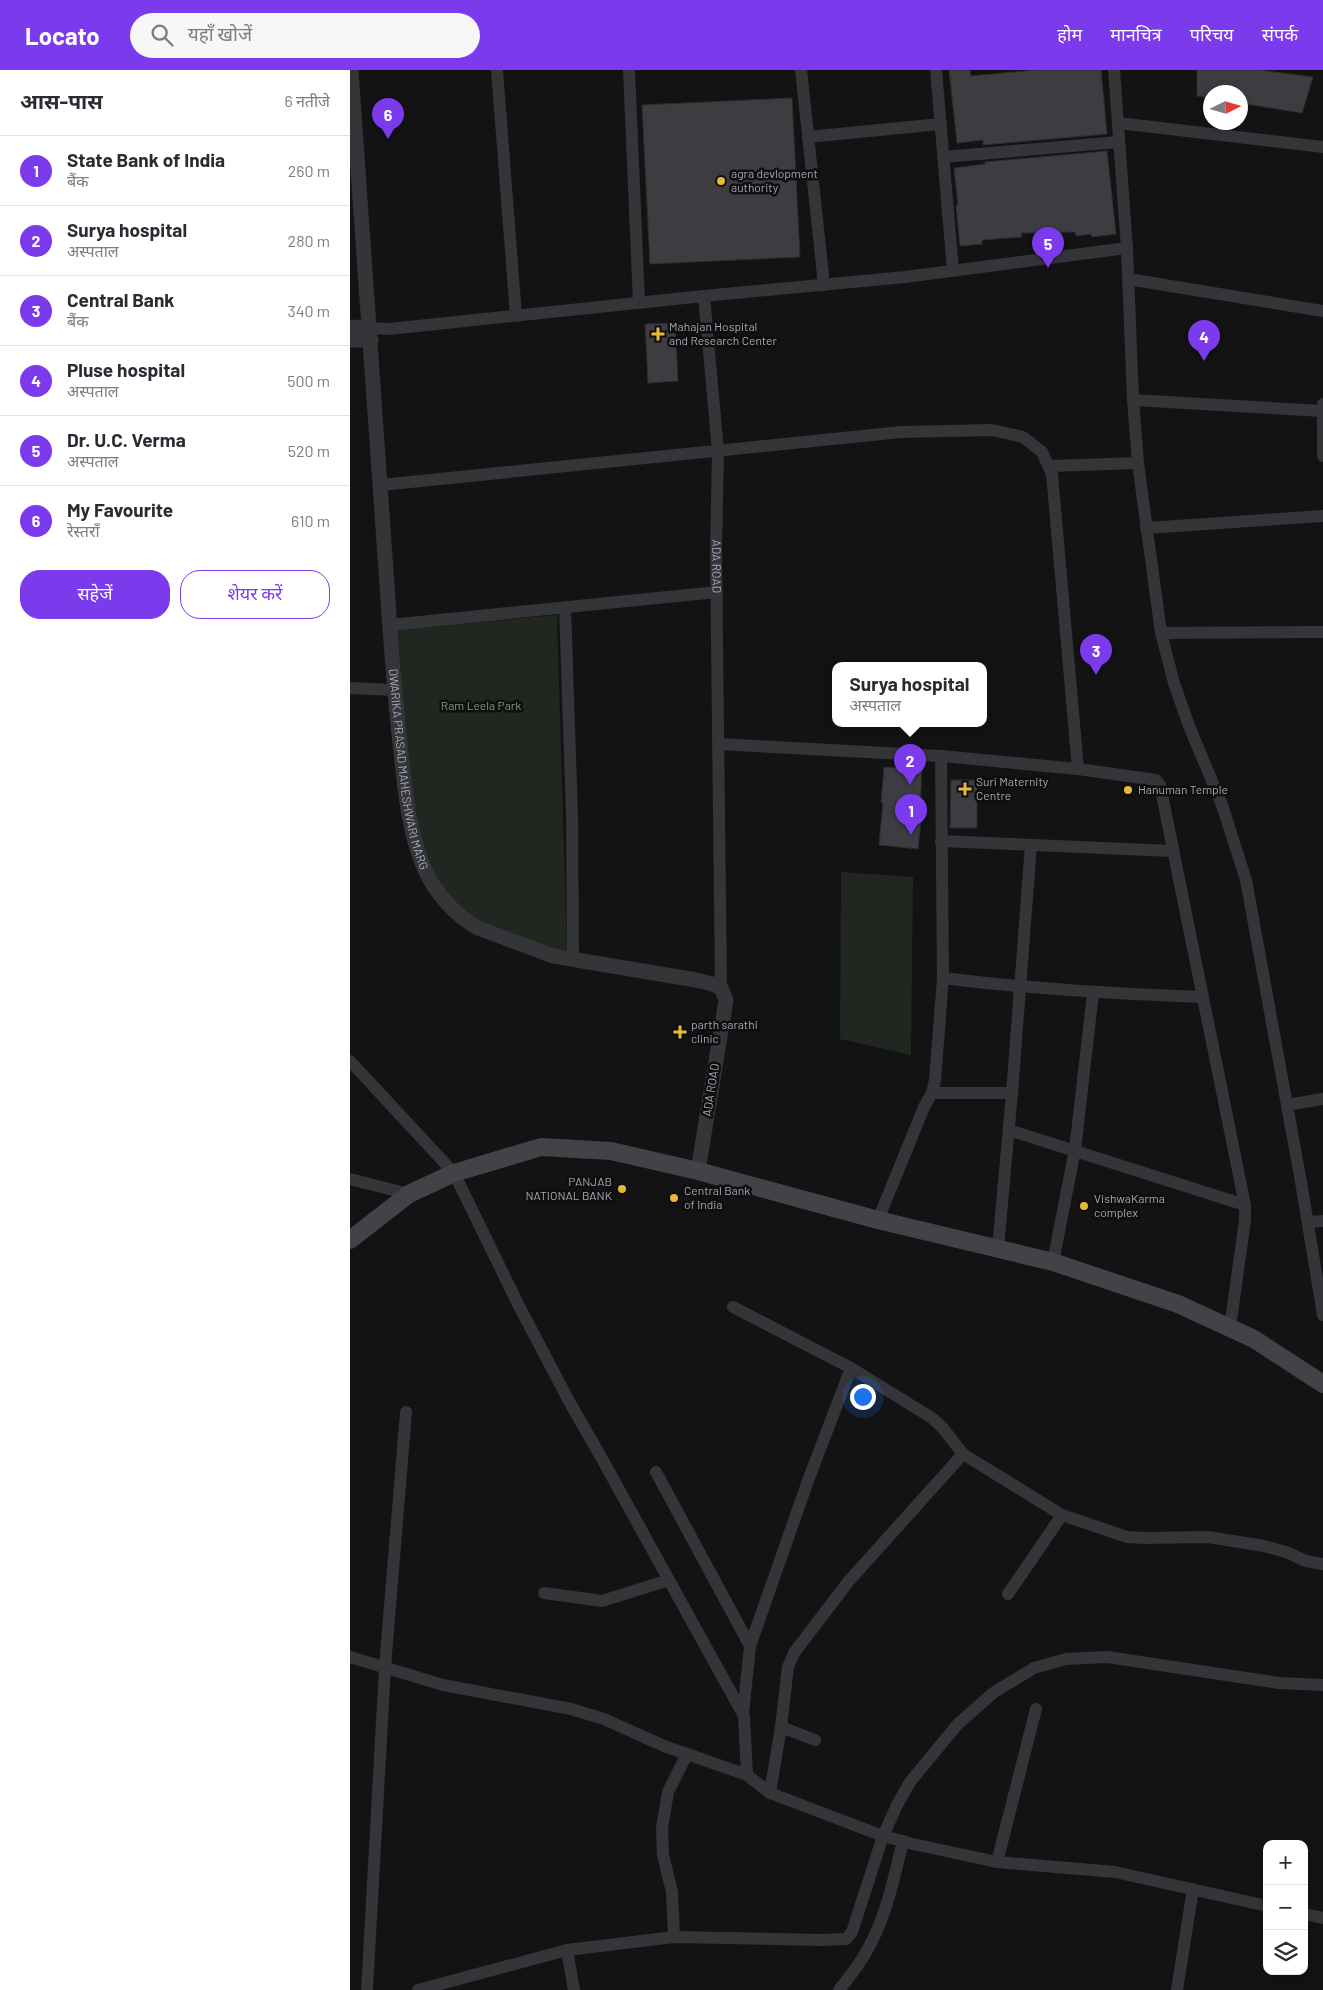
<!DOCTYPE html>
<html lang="hi">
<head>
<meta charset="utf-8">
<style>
	body { margin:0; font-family:Barlow,"Noto Sans Devanagari",sans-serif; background:#f7f7f7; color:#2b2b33 }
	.controls { position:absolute; right:15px; bottom:15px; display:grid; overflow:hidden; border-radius:10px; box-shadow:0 2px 8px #0003 }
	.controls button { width:45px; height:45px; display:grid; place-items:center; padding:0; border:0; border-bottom:1px solid #e1e1e2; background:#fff; color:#2b2b33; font:25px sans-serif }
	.compass { position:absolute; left:853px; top:15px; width:45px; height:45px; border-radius:50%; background:#fff; box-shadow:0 2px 8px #0003; rotate:85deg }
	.you { position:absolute; left:512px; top:1326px; width:18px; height:18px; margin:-12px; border:4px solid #fff; border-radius:50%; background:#1a73e8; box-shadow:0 0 0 8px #1a73e833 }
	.badge { display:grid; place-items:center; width:32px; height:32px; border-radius:50%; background:#7c3aed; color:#fff; font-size:16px; font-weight:700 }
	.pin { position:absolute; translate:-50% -41px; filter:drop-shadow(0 1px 2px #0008) }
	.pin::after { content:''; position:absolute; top:26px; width:18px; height:15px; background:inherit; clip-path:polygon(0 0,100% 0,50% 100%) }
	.popup { position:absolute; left:482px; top:592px; width:155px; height:65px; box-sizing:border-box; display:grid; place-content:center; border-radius:10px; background:#fff; filter:drop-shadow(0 1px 4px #0005); font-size:16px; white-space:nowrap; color:#7c7c81 }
	.popup b { font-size:19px; color:#2b2b33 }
	.popup::after { content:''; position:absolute; left:50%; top:100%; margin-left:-10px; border:10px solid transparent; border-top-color:#fff }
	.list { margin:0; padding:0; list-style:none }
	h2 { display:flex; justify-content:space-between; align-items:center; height:65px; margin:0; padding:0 20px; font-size:21px }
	h2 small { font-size:16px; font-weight:400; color:#7c7c81 }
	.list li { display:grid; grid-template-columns:32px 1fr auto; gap:15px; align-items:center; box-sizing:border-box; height:70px; padding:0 20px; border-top:1px solid #e1e1e2 }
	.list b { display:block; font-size:19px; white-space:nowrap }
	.list p { margin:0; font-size:16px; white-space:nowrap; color:#7c7c81 }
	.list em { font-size:16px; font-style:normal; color:#7c7c81 }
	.actions { display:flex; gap:10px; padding:15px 20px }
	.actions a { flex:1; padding:11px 0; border:1px solid #7c3aed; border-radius:20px; text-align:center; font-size:18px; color:#7c3aed }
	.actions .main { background:#7c3aed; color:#fff }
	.icon { flex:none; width:28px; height:28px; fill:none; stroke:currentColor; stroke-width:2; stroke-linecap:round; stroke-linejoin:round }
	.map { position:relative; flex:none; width:973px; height:1920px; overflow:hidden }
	header { display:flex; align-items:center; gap:30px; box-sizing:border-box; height:70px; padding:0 25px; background:#7c3aed; color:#fff }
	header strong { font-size:24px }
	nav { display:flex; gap:28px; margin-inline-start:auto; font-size:18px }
	.search { width:350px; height:45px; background:#f7f7f7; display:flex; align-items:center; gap:12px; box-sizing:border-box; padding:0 18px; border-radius:28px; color:#7c7c81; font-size:19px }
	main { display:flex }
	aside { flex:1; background:#fff }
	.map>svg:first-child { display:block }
</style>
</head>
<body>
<header>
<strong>Locato</strong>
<div class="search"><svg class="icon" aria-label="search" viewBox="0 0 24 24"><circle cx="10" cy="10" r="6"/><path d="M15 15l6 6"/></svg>यहाँ खोजें</div>
<nav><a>होम</a><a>मानचित्र</a><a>परिचय</a><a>संपर्क</a></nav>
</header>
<main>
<aside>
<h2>आस-पास<small>6 नतीजे</small></h2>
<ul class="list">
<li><span class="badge">1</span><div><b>State Bank of India</b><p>बैंक</p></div><em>260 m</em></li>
<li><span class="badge">2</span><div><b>Surya hospital</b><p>अस्पताल</p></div><em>280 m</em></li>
<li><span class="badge">3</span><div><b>Central Bank</b><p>बैंक</p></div><em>340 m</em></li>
<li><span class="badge">4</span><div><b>Pluse hospital</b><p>अस्पताल</p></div><em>500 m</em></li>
<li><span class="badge">5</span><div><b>Dr. U.C. Verma</b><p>अस्पताल</p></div><em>520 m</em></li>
<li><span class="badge">6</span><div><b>My Favourite</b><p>रेस्तराँ</p></div><em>610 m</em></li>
</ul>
<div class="actions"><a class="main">सहेजें</a><a>शेयर करें</a></div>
</aside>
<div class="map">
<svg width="973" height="1920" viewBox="0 0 973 1920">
	<rect width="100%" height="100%" fill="#131314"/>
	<path fill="#1f2720" d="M207,545l10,336 -14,-2 -85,-32 -42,-47 -18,-82 -10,-158z
		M491,802l72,5 -2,178 -71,-16z"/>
	<path fill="#3d3d41" stroke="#2d2d30" d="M599,0h21l1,6 65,-6h65l6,64 -124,11v-5l-26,3z
		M847,0h62l54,7 -11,36 -62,-10v-11h-30v6l-13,-2z
		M442,28l8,159 -150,7 -8,-159z
		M757,81l9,83 -24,3 -1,-3 -15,2 -1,-4 -54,1 1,4 -40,3v4l-22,2 -4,-41h2l-4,-37 31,-4v-2z
		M325,253l3,58 -30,2 -3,-59z
		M534,697l38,2 -2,40h2l-4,40 -39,-4 4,-42h-2z
		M601,710h26v48h-27z"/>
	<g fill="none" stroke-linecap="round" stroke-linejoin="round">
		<g stroke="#343439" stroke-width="12">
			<path d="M147,0l19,246"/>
			<path d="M279,0l10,233"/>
			<path d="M451,0l23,215"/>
			<path d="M586,0l17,201"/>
			<path d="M764,0l13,178 6,152 5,63 23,170 13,50 15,43 33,79 24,75 55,302 22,133"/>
			<path d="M768,53l205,24"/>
			<path d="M458,67l132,-13"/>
			<path d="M593,87l176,-15"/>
			<path d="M778,209l195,32"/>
			<path id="s1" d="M354,226l14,155 -2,102 5,435"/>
			<path d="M20,258l19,1 315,-33 201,-19 222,-29"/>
			<path d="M783,330l189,11"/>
			<path d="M973,334v52"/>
			<path d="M700,396l88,-3"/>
			<path d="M31,415l520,-53 91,-2 31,7 19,15 10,22 26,295"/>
			<path d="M796,458l177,-12"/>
			<path d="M215,537l7,209 1,143"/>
			<path d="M40,555l327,-33"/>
			<path d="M811,563l162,-1"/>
			<path d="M0,618l44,2"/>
			<path d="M368,674l223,12 137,13 78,11 4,5 85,420v15l-15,108"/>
			<path d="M591,771l231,10"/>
			<path d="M593,908c87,11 173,16 260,19"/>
			<path d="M0,991l104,112 65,133 51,97 31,54 143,259 3,59 -83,-29 -60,-27 -33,-10 -128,-24 -93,-28"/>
			<path d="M582,1023h80"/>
			<path d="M937,1035l36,-6"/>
			<path d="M659,1060l236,75"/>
			<path d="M0,1109l59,15"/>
			<path d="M528,1150l46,-113 8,-14 3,-13 8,-102 -2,-222"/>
			<path d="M958,1152l15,-1"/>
			<path d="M648,1178l14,-155 19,-248"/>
			<path d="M703,1192l22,-112 18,-157"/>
			<path d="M383,1237l118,61 81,50 10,9 21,27 99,61 65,22 18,1 63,-1 56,9 22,6 20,9 17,3"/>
			<path d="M306,1402l94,174"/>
			<path d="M194,1523l58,8 67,-21"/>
			<path d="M658,1524l54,-79"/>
			<path d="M393,1644l7,-68 59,-168 42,-110"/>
			<path d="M431,1657l34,13"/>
			<path d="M397,1705l23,18 113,43 30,8 84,18 118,10 152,34"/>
			<path d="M420,1723l11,-66 7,-60 6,-14 54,-71 115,-128"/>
			<path d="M647,1792l39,-153"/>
			<path d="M954,1844l19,4"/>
			<path d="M324,1867l-2,-45 -9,-37 -1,-27 6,-36 19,-38"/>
			<path d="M217,1880l7,40"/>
			<path d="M17,1920l18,-323 21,-255"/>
			<path d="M68,1920l149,-40 107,-13 147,3 25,-1 6,-7 31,-96 14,-31 13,-23 47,-57 36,-32 41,-25 32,-9 41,-2 172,26 44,2"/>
			<path d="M489,1920c8,-10 16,-20 23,-31 23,-36 31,-77 41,-118"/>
			<path d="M827,1920l16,-101"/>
		</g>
		<g stroke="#343439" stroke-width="15">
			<path id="s2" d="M1,0c12,167 24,334 35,501 4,61 8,121 15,182 4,38 8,81 24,117 10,23 32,47 53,58l75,28 143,24 17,4 8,4 5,12 -28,171"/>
			<path d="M0,257l20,1"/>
			<path d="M0,270h21"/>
		</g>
		<path stroke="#424349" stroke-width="18" d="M0,1170l59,-46 45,-21 87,-26 70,4 87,20 180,49 175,42 125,42 76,35 69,45"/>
	</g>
	<g fill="#e7b938" stroke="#0e0e0f" stroke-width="2">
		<circle cx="371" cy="111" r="5"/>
		<path d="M305.5 256.5h5v5h5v5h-5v5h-5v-5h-5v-5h5z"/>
		<path d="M612.5 711.5h5v5h5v5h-5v5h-5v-5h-5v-5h5z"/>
		<circle cx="778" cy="720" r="5"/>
		<path d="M327.5 954.5h5v5h5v5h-5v5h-5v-5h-5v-5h5z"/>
		<circle cx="272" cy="1119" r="5"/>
		<circle cx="324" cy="1128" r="5"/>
		<circle cx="734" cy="1136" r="5"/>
	</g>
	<g text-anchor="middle" stroke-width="5" stroke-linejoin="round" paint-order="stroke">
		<g font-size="12" fill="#a5a8b4" stroke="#0e0e0f" text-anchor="start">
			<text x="381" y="108">agra devlopment<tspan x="381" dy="14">authority</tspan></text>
			<text x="319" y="261">Mahajan Hospital<tspan x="319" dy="14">and Research Center</tspan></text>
			<text x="626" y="716">Suri Maternity<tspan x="626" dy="14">Centre</tspan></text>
			<text x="788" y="724">Hanuman Temple</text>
			<text x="341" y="959">parth sarathi<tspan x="341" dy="14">clinic</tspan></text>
			<text x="262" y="1116" text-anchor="end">PANJAB<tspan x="262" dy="14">NATIONAL BANK</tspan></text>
			<text x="334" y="1125">Central Bank<tspan x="334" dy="14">of India</tspan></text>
			<text x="744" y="1133">VishwaKarma<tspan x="744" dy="14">complex</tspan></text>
		</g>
		<g font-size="12" fill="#a5a8b4" stroke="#0e0e0f">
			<text dy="4" stroke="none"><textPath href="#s1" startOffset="271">ADA ROAD</textPath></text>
			<text dy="4" stroke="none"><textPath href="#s2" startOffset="702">DWARIKA PRASAD MAHESHWARI MARG</textPath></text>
			<text transform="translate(361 1020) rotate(-81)" y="4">ADA ROAD</text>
		</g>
		<g font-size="12" fill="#7d9e81" stroke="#0e0e0f">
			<text x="131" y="640">Ram Leela Park</text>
		</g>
	</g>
</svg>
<div class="controls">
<button>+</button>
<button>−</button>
<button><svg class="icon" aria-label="layers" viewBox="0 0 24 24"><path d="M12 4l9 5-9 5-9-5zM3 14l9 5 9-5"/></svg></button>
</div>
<svg class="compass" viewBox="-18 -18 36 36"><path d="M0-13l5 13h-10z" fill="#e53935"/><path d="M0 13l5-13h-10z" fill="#7c7c81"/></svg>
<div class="you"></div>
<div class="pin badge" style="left:561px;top:765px">1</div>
<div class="pin badge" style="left:560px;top:715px">2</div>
<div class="popup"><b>Surya hospital</b>अस्पताल</div>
<div class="pin badge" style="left:746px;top:605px">3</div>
<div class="pin badge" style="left:854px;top:291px">4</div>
<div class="pin badge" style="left:698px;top:198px">5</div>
<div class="pin badge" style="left:38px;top:69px">6</div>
</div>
</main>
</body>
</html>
